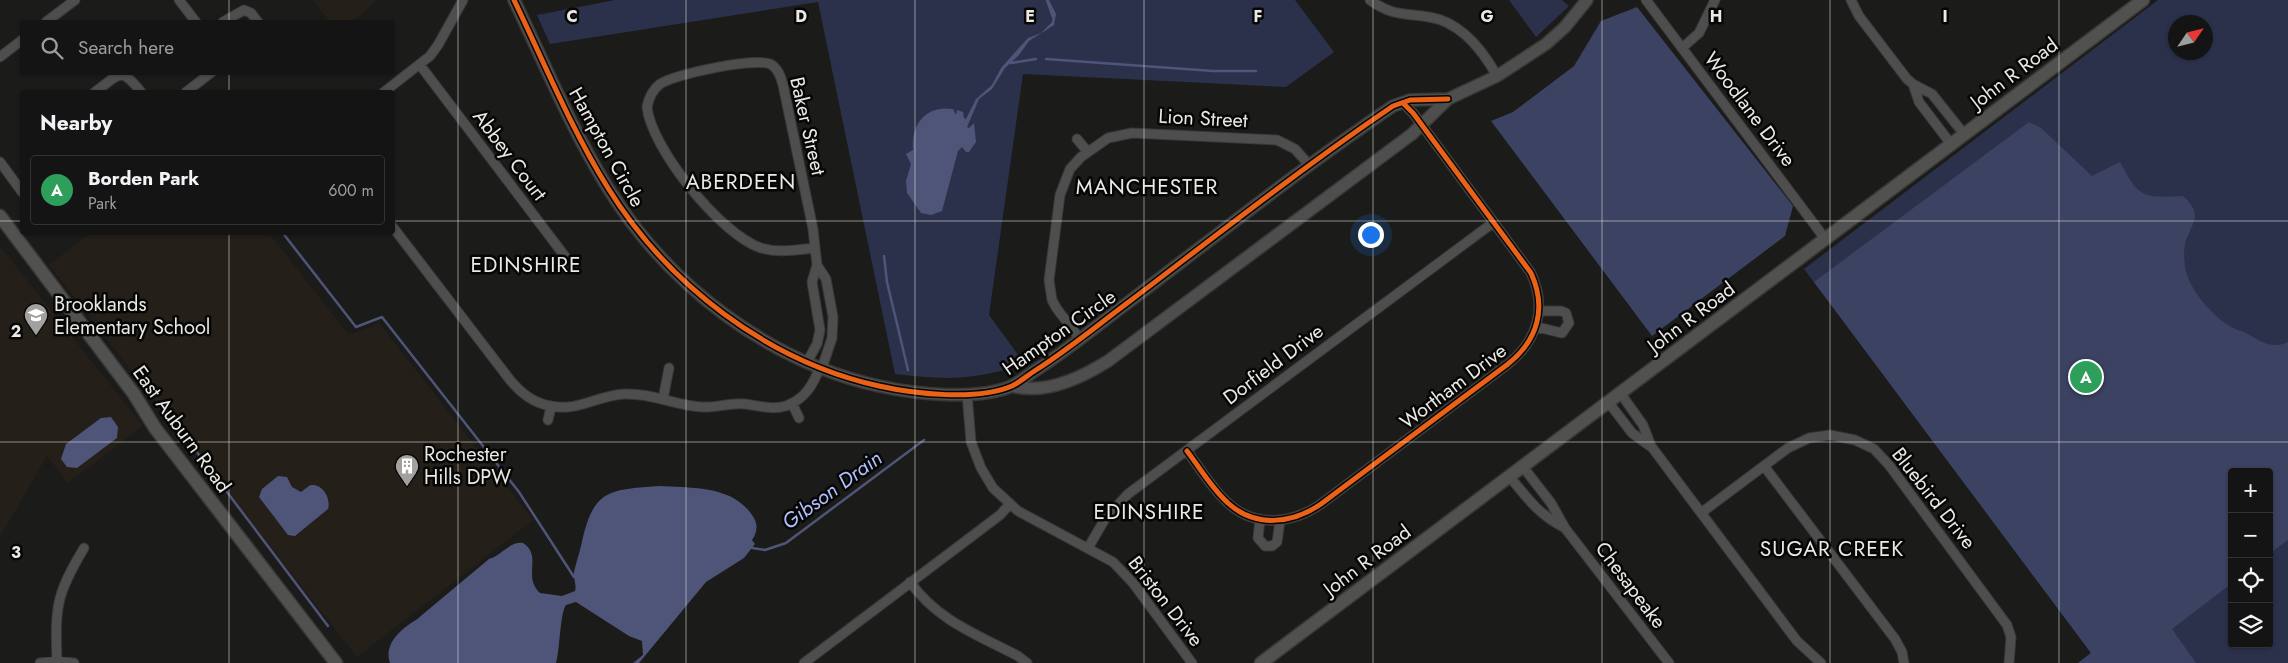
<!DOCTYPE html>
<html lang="en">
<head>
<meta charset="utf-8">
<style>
	body { margin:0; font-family:Jost,sans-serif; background:#1d1d1d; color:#f1f3f6 }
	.controls { position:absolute; right:15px; bottom:15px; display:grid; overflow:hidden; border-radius:5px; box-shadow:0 1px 4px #0004 }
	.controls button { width:45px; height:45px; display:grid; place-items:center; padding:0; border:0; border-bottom:1px solid #333334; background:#141414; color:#f1f3f6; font:25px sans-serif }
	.compass { position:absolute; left:2168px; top:15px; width:45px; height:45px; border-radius:50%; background:#141414; box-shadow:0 1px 4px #0004; rotate:55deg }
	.you { position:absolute; left:1370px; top:234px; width:18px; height:18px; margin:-12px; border:4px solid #fff; border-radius:50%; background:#1a73e8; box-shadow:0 0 0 8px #1a73e833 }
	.badge { display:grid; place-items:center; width:32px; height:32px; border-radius:50%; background:#a2a1a0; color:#fff; font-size:16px; font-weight:700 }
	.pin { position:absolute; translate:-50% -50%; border:2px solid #fff; box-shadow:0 1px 5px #0006 }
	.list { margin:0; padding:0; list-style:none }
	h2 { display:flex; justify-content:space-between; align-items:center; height:65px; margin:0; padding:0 20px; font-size:21px }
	h2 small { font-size:16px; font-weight:400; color:#9d9ea0 }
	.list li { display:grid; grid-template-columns:32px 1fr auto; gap:15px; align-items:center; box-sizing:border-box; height:70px; margin:0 10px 10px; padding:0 10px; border:1px solid #333334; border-radius:5px }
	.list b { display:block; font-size:19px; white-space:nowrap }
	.list p { margin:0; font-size:16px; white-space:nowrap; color:#9d9ea0 }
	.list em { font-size:16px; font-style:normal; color:#9d9ea0 }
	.icon { flex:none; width:28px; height:28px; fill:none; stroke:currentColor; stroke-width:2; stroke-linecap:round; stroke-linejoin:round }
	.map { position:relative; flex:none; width:2288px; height:663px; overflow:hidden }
	.search { position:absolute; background:#141414; box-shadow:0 1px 4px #0004; left:20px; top:20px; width:375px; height:55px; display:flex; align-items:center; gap:12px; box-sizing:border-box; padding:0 18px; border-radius:5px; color:#9d9ea0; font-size:19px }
	.panel { position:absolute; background:#141414; box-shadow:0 1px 4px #0004; left:20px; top:90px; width:375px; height:145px; border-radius:5px }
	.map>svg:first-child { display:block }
</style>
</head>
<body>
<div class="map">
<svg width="2288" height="663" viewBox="0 0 2288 663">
	<rect width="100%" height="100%" fill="#1b1b1a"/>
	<path fill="#241f19" d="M313,0h64l-23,22h-24z
		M90,233h179l80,102 30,-12 154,197 -176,137 -308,-392z
		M0,246l143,180 -75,57 -21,-27 -47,81z"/>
	<path fill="#2c314b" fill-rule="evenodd" d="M615,0h680l39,52 -48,35 -263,-13 -34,241 35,48c-46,18 -81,17 -129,11l-77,-372 -268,42 -13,-29z
		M1509,0h53l7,6 -33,31z
		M2158,0h130v663h-210l13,-10 -287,-384zM2176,22h30v30h-30zM2232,472h37v172h-37z"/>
	<path fill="#3c4262" d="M1637,7l156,199 -8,30 -133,100 -161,-215 22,-9 61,-46 27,-45z
		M2029,122l12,6 51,48 28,-14c19,36 22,36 63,34 19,17 11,25 3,44 -3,9 -2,23 0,31 4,19 26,44 42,54 5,4 12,5 18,8 15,8 25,17 42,9v198l-19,14v-82h-37v111l-60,46 24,34h-118l13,-10 -277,-371z"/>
	<path fill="#4f5578" d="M1046,0h3l7,14 -2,11 -25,16 -10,14 -14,13 -13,21 -13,10 -12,28 2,1 5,-5 2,19 -7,10h-3l-4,-5 -4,4 -16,60 -11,4 -10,-2 -14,-20 -1,-12 5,-17 -5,-10 7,-4c-2,-25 12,-45 40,-41l3,6 1,-5 6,2 1,6 2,1 10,-20 16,-14 9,-17 27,-30 13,-5 11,-11 1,-8z
		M111,417l7,10 -1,11 -40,30 -10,-1 -6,-8 5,-15 35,-26z
		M278,476l9,1 5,10 9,5c3,-2 7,-6 10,-7 13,-1 20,15 17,24l-33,27 -7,-1 -29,-38 3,-8z
		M659,486c31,2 73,-1 93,29 6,8 6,16 0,25l3,4 -11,14 -38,24 -67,81h-6l10,-8 -1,-14 -13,-5 -53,-34 -10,3c-6,8 -6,44 -10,58h-166c-7,-19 12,-35 26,-43l73,-61c12,-3 21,-18 34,-16 20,13 -1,33 17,50l22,3 13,-5c2,-6 -2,-12 -1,-19 2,-9 5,-18 7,-26 12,-56 25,-56 78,-60z"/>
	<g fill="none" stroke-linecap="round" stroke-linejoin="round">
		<path stroke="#4f5578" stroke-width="2.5" d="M1047,0l6,17
			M1046,59l167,12h43
			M1011,63l25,-4
			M282,232l74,95 26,-10 137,175 55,85
			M884,256l3,26 21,88
			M193,447l135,179
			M752,548l13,2 21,-7 138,-103"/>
		<g stroke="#383837" stroke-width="11">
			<path id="minor" d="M179,0l17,22
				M1370,0c22,16 34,13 59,17 32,5 53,32 68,59
				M1646,0l180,240
				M1851,0l8,16 48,63 6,5 19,10 32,40
				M46,22l29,-22
				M223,22l21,-12 7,3 7,9
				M1682,48l17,-15 16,-33
				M0,57l22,-17
				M420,65l153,202
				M1913,84l6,18 32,42
				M95,92c24,-17 25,-27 46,0
				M186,92l26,-20
				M384,92l46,-36 8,-11 25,-45
				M1077,139l10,12
				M0,162l22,30
				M392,226l118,154c11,13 23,23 41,26 27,6 47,-11 74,-12 27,-1 52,12 78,13 14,1 28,-5 42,-3 14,2 27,6 41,2 19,-7 27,-21 34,-39
				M814,248c-18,2 -36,5 -53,0 -40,-13 -110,-100 -114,-141 2,-10 5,-17 13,-23 15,-10 99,-28 112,-19 7,5 9,13 11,20l30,144 4,36 9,14 7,38 -1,21 -10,30
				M1537,327l25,6 7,-10 -3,-10 -5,-2h-21
				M1080,339l-23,-30 -5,-9 -3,-20 11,-85 10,-26 11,-12 27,-19 24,-5 145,7 18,9 15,17
				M807,362l10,-18 3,-14 -8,-48 5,-17
				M967,394l4,48 10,26 12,20 25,23 95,51 20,21 59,80
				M1621,394l22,31 8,21 146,195 24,22
				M663,399l6,-31
				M792,403l7,15
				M1609,403l23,30 18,13
				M548,420l3,-13
				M1187,451c13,17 25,38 41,52 27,25 64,21 93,1l187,-140c30,-24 39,-56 23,-91l-118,-160 -10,-10
				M1764,466l131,173 7,13 2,11
				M1523,467l28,36 14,25 104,135
				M1510,477c18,22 29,38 55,51
				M1701,513l87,-65 21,-10 21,-3 25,5 19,9 15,16 118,160 4,12 -2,26
				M1260,519l-2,19 7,8h7l5,-4 3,-21
				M1088,548l17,-29 23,-25 366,-272
				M910,582c28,39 68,53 108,74l9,7
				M57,661c-2,-55 -1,-66 27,-113
				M40,663l17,-2 17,2
				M804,663l196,-148 9,-10"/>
		</g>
		<g stroke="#383837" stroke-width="14">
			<path id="tertiary" d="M514,0c30,62 57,129 94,188 60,97 159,173 271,198 36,8 98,15 133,0 8,-4 16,-11 24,-16 33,-21 63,-46 94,-69 87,-66 173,-134 263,-195l17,-6 38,-1
				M1012,386c32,9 69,-8 96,-25l304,-227 36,-35 49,-23 49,-32 19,-17 22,-27"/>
		</g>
		<g stroke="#383837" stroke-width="15">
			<path id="secondary" d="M0,216l134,178 21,34 181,235
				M1261,663l882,-663"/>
		</g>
		<use href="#minor" stroke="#4e4e4e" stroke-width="9"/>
		<use href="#tertiary" stroke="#4e4e4e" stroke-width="11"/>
		<use href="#secondary" stroke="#515150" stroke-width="12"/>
		<g stroke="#060605" stroke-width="8">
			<path id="cycleway" d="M514,0c30,62 57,129 94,188 60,97 159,173 271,198 36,8 98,15 133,0 8,-4 16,-11 24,-16 33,-21 63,-46 94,-69 87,-66 173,-134 263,-195l17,-6 38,-1
				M1187,451c13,17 25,38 41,52 27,25 64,21 93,1l187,-140c30,-24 39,-56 23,-91l-118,-160 -10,-10"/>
		</g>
		<use href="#cycleway" stroke="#ea6118" stroke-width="5"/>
	</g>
	<path fill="none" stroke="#eae9e8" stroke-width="1" stroke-opacity="0.55" d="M229,0v22M458,0v663M686,0v663M915,0v663M1144,0v663M1373,0v663M1602,0v663M1830,0v663M2059,0v663M229,72v20M0,221h22M392,221h1896M229,232v431M0,442h2288"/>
	<defs>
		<g id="school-pin" transform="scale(1.25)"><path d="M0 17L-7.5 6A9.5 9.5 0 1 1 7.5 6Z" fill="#a2a1a0" stroke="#060605"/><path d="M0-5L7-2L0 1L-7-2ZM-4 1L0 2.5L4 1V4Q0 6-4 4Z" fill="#fff"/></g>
		<g id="building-pin" transform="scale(1.25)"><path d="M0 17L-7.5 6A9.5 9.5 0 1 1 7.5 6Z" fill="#a2a1a0" stroke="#060605"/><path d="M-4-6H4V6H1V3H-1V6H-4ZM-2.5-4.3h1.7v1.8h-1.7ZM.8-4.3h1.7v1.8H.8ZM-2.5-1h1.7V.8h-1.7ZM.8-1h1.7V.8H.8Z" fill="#fff"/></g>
	</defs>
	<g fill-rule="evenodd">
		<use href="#school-pin" x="36" y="315"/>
		<use href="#building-pin" x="407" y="466"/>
	</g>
	<g text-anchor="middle" stroke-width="5" stroke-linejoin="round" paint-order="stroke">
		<g font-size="20" fill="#eae9e8" stroke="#060605">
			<text transform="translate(2014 73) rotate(-37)" y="7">John R Road</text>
			<text transform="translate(1750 109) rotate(53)" y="7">Woodlane Drive</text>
			<text transform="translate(1203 118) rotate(3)" y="7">Lion Street</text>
			<text transform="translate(808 126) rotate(77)" y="7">Baker Street</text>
			<text transform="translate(607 147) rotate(61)" y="7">Hampton Circle</text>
			<text transform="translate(510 155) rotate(53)" y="7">Abbey Court</text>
			<text transform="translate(1691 317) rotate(-37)" y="7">John R Road</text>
			<text transform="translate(1059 332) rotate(-35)" y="7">Hampton Circle</text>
			<text transform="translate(1273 364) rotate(-37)" y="7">Dorfield Drive</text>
			<text transform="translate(1453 386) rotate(-37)" y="7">Wortham Drive</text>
			<text transform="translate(182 429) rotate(54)" y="7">East Auburn Road</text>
			<text transform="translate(1934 498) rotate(52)" y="7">Bluebird Drive</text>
			<text transform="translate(1367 560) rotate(-37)" y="7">John R Road</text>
			<text transform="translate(1631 585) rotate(53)" y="7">Chesapeake</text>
			<text transform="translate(1166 601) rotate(52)" y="7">Briston Drive</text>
		</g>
		<g font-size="20" fill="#eae9e8" stroke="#060605" text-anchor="start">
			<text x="54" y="311">Brooklands<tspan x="54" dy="23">Elementary School</tspan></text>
			<text x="424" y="461">Rochester<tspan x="424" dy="23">Hills DPW</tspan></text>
		</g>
		<g font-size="21" letter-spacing="1" fill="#eae9e8" stroke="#060605">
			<text x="741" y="189">ABERDEEN</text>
			<text x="1147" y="194">MANCHESTER</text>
			<text x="526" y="272">EDINSHIRE</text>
			<text x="1149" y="519">EDINSHIRE</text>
			<text x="1832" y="556">SUGAR CREEK</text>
		</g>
		<g font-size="21" font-style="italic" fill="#b1bfff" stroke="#060605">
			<text transform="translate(832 490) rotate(-36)" y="7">Gibson Drain</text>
		</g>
	</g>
	<g font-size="16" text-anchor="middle" font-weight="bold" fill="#eae9e8" stroke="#060605" stroke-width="5" stroke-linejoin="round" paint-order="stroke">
		<text x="572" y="22">C</text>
		<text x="801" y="22">D</text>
		<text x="1030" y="22">E</text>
		<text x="1258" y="22">F</text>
		<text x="1487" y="22">G</text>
		<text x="1716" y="22">H</text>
		<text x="1945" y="22">I</text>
		<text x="16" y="337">2</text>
		<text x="16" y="558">3</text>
	</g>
</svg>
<div class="controls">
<button>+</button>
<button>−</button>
<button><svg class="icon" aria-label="locate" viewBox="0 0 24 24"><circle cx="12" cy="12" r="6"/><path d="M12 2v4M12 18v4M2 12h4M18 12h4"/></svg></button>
<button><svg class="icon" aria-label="layers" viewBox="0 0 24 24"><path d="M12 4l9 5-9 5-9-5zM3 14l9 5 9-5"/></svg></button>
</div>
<svg class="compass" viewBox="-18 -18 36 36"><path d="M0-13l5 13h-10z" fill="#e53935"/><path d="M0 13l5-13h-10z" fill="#9d9ea0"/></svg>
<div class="you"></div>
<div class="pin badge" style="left:2086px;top:377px;background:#2e9e5b">A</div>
<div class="search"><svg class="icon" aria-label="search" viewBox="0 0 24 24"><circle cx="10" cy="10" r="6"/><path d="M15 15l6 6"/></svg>Search here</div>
<section class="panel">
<h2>Nearby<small></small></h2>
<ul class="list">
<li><span class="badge" style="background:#2e9e5b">A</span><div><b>Borden Park</b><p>Park</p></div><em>600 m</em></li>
</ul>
</section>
</div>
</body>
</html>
